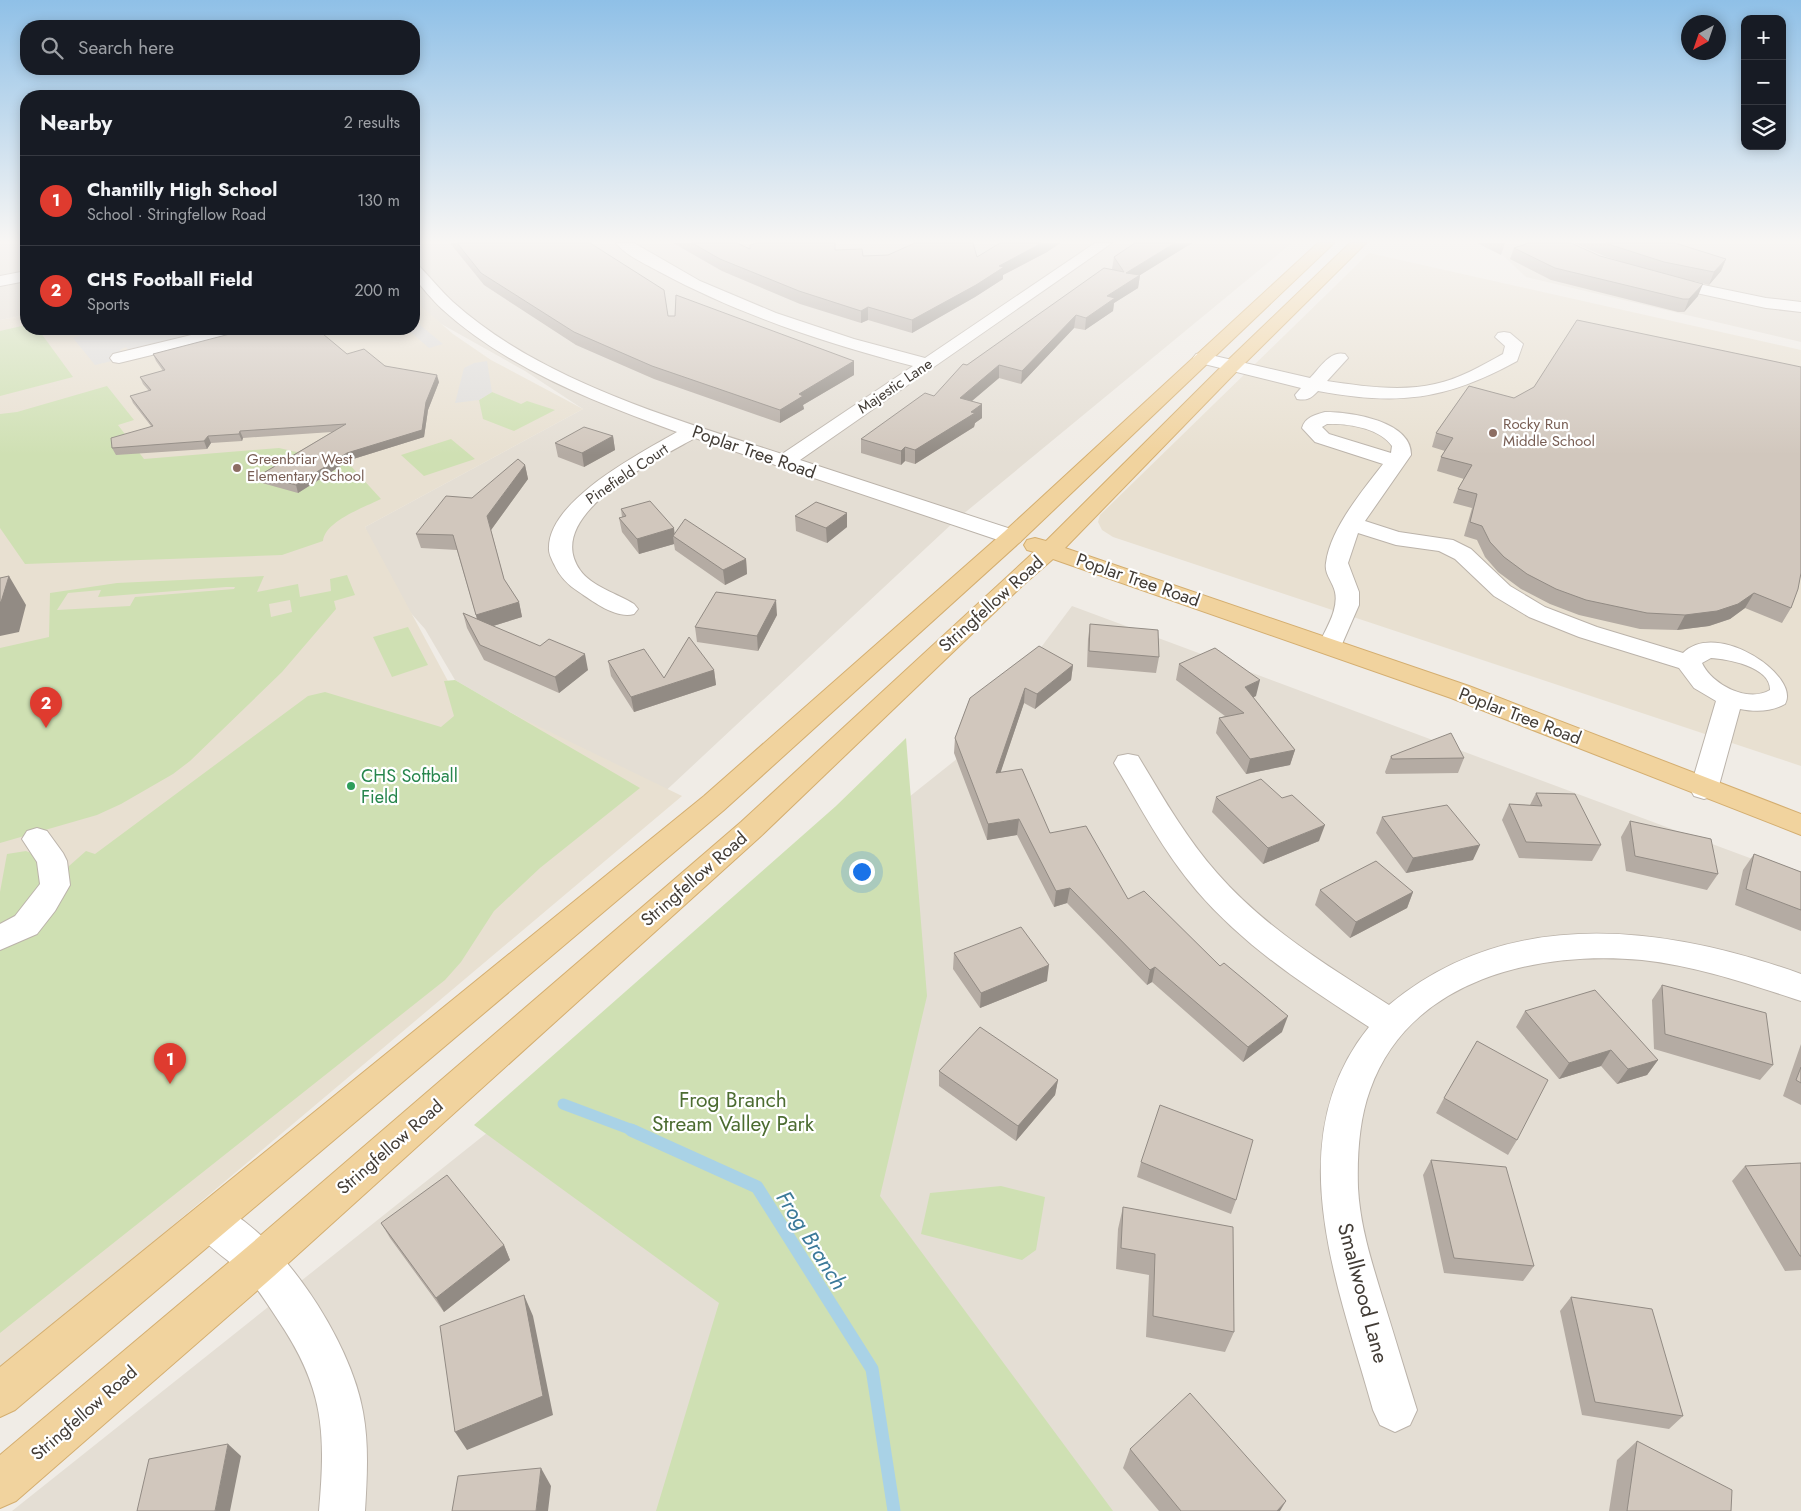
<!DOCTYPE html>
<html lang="en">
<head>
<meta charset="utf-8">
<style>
	body { margin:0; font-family:Jost,sans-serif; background:#242831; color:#f1f3f6 }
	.controls { position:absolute; right:15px; top:15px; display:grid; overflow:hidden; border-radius:10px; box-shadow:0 2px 12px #0003 }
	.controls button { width:45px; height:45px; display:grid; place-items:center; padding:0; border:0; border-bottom:1px solid #363941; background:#171b24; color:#f1f3f6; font:25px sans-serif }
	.compass { position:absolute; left:1681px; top:15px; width:45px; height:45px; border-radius:50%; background:#171b24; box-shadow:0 2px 12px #0003; rotate:220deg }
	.you { position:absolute; left:861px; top:871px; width:18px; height:18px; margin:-12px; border:4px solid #fff; border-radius:50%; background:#1a73e8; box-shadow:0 0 0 8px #1a73e833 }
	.badge { display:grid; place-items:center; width:32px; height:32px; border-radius:50%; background:#df3b2f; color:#fff; font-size:16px; font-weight:700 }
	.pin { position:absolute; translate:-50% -41px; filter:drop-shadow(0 1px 2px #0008) }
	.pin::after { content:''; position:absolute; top:26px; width:18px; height:15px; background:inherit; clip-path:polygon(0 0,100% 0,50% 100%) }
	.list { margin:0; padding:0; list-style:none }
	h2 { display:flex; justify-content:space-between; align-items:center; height:65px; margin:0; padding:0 20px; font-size:21px }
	h2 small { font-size:16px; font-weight:400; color:#9ea1a6 }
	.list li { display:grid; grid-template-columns:32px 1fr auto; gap:15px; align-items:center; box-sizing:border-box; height:90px; padding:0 20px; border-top:1px solid #363941 }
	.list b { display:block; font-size:19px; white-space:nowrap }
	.list p { margin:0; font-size:16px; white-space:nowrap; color:#9ea1a6 }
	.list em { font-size:16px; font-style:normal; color:#9ea1a6 }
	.icon { flex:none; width:28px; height:28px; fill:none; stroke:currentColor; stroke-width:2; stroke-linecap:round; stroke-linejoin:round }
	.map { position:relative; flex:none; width:1801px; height:1511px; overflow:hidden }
	.search { position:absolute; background:#171b24; box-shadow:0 2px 12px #0003; left:20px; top:20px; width:400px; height:55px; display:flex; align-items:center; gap:12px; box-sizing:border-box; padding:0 18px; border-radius:20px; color:#9ea1a6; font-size:19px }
	.panel { position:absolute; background:#171b24; box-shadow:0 2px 12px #0003; left:20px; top:90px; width:400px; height:245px; border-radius:20px }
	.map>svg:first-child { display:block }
</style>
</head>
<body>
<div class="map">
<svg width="1801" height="1511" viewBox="0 0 1801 1511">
	<rect width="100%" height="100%" fill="#f0ece6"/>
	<path fill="#e4ded4" d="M0,243h26v72l-26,5z
		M414,243h878l-336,277 -298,278 -203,-118 -30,-51 -39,-44 -21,-58 218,-118 -58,-38 -89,-50 -16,-14 -6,-7z
		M1490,243h311v99l-275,-65z
		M1072,606l729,271v634h-1789l946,-753z"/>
	<path fill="#e8e0d1" d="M1369,253l432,97v416l-688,-229 -11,-7 -4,-8 2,-7z
		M414,300l39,34 38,26 92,49 -218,118 84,156 233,113 -682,575v-1051l26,-5v14h388z"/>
	<path fill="#cfe0b3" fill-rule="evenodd" d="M26,325v4h12l35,48 -73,19v-65z
		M107,386l27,34 -16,5 26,34 135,-11 70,16 32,35c-16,8 -56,22 -58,42l-41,14 -257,9 -25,-36v-114l17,-2z
		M492,392l29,12 6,-3 28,9 -41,21 -31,-12 -4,-19z
		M451,439l24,20 -51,17 -23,-21z
		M347,575l8,20 -21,6 2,8 -54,63 -92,89 -17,13 -52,30 -24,11 -97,28v-195l49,-11 1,-44 67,-10 147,-7 -7,16 41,-8 2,13 31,-6 -1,-12zM226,587h9l-1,2 -99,8 -5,9 -73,4 11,-17 33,-3 -3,7zM290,600l2,12 -21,5 -2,-13z
		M408,627l20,38 -36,12 -19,-40z
		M455,680l185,108 -100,80 -46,43 -33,51 -16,18 -445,353v-386l63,-65 6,-16 17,-15 9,3 213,-158 17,-4 116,35 13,-11 -10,-35z
		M906,738l21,258 -47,200 233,315h-457l63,-208 -245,-178 362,-319z
		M26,851l10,4 12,27 -17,31 -31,18v-39l7,-38z
		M1001,1186l44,11 -9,53 -14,10 -101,-26 9,-41z"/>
	<path fill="#dfddda" d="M414,320l29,24 -14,4 -22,-19h7z
		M88,329h124l2,2 -84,21 -4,-5 -6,3 5,8 -30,7 -22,-27 17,-6z
		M487,361l5,31 -13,8 -24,3 9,-35 10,-5z"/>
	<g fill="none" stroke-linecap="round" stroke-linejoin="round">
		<path stroke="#a9d2e6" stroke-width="11" d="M563,1104l72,27"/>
		<path stroke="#a9d2e6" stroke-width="13" d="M631,1130l126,57 115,182 22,142"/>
		<g stroke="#bbb3aa" stroke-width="2">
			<path id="minor" d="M616,243h18l66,38 76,32 78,26 71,19 170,-115h17l-312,217 220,72 3,5 -3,5 -8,2 -8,-2 -309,-104c-37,21 -154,77 -115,132 11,16 38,24 54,34l4,5 -4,5c-18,5 -40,-12 -55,-22 -11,-7 -19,-15 -25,-28 -2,-4 -5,-10 -5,-14 -3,-49 92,-97 128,-118 -82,-30 -169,-63 -235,-123 -10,-9 -19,-21 -28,-31v-14l5,2c12,12 22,25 34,36 88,79 219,116 329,152l131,-88c-88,-23 -173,-51 -253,-94 -13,-7 -35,-17 -44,-29z
				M26,271v10l-26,5v-10z
				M1665,277l101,21 35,4v10l-35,-4 -107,-23 -2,-3 2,-3z
				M216,329h28l-2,4 -123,30 -6,-1 -3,-4 3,-4z
				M1504,332l6,1 13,11 -6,17c-71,39 -119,45 -199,30 -7,7 -10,10 -21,8l-2,-4 6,-7 -105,-26 -3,-4 3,-4 6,-1 108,25c10,-10 20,-28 35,-24l3,4 -21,23c34,5 74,11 108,3 24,-5 46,-18 68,-30l2,-8 -10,-9 3,-4z
				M1325,412c26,0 87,9 86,43l-46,66 34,11 54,8 18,9 39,37 35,21 52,20 86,26c34,-34 118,23 102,51 -14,8 -30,8 -45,5l-22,80 -4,7 -10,3 -10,-3 -4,-7 26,-88 -22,-13 -15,-20 -100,-31 -50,-20 -35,-21 -39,-37 -16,-8 -43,-6 -38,-12 -10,30 11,29v13l-20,46 -9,2 -9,-2 -3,-5c7,-16 21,-36 17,-54 -2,-10 -11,-18 -9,-29 4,-34 37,-73 57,-99l-68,-22 -13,-14c3,-11 13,-13 23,-16zM1327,424c20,-1 53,4 65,22l-1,7 -62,-19 -7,-7zM1711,658c17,1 60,9 59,32 -22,13 -58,-5 -68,-27z
				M1128,754l10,2c24,40 48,82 79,117 48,55 111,93 172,132 120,-100 275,-80 412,-31v27c-52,-17 -104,-35 -159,-41 -104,-10 -233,19 -272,130 -11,30 -13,66 -12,98 2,37 13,72 24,108 12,38 23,76 35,114l-7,15 -15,7 -15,-7 -7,-15c-34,-123 -96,-269 -4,-383 -62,-40 -124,-80 -172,-136 -33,-38 -57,-85 -83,-128l4,-7z
				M37,828l10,3 16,22 4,8 3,24 -15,26 -18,23 -37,16v-26l15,-8 25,-32 -3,-22 -15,-23 5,-8z
				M211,1202c68,27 140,139 152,210 6,33 4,65 2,99h-46c7,-80 5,-123 -41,-191 -10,-15 -19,-30 -31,-43 -19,-19 -45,-31 -56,-56l6,-13z"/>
		</g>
		<g stroke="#d4ae70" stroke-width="2">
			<path id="major" d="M1318,243h16l-314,299 -296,268 -709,600 -15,7v-50l704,-571 300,-264z
				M1350,243h16l-128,127 -173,178 404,138 332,128v21l-350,-137 -398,-139 -31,27 -261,250 -487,440 -258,225 -16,7v-53l246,-207 495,-426 293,-270 -7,-2 -3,-5 3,-5 8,-2 11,3 180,-179z"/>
		</g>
		<use href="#minor" fill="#fff" fill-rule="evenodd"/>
		<use href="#major" fill="#f1d39e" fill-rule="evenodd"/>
	</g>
	<path fill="#b4aba3" d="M450,243h140l78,73 186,45v14l-51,30 1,4 -24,14 -126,-44 -78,-34 -92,-60z
		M673,243h64l13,6 85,1 28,6 114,1 23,-14h60l-13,9 -44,23v4l-28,18 -63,36 -44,-13 -7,3 -61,-19 -78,-33z
		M1135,243h57l-52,32 -2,13 -24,15 -1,8 -28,19 -11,-2 -53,56 -22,-6 -27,23 10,3v14l-7,5 -1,4 -59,37 -10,-3 -4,4 -40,-12v-14l73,-43 33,-31 146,-95 -1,-1 2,-12z
		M1477,243h28l-4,12z
		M1574,243h101l51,16 -5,12 -12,14 -15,-4 4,15 -14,16h-6l-127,-32 -41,-21 4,-11 59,-3 27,11 23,6 -19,-6z
		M153,354h194l92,28 -11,28 -4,27 -74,23 -52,33 -36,-10 -2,-8 72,-43 -89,6 -1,3 -31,2 -4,6 -91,6 -4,-7 39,-22 -18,-23 -3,-7 19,-5 -6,-7 -3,-7 23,-6 -7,-10z
		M1469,386l322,222 -9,15 -37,-15 -15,11 -21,7 -32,4 -37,-1 -61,-14 -29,-11 -29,-15 -23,-17 -13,-15 -8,-17 -13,-4 8,-28 -19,-5 5,-14 6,-10 -27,-8 4,-14 4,-6 -13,-4 4,-14z
		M613,436l2,14 -31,17 -26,-10 -3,-14z
		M525,465l3,14 -37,51 13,49 15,23 3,15 -29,9 95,44 -29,23 -75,-33 -17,-32 -4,-15 14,6 -20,-69 -36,-2 -5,-14z
		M621,509l54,25 71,25 1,15 -22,11 -50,-35 -1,-6 -35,10 -17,-22 -3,-14 3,-1z
		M847,513v14l-20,16 -31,-12 -1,-15z
		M777,615l-19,36 -61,-9 -2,-15z
		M1090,624l69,33 -3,16 -69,-6 1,-28z
		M608,661l56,17 50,-8 2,15 -82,27 -23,-36z
		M1179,664l77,32 -3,1 42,53 -5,15 -44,9 -30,-41 3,-15 6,-2 -49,-36z
		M1073,665l-2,15 -36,29 -11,-6 -24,70 50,60 78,66 154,133 -39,30 -91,-80 -5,3 -80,-82 -13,4 -37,-72 -30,5 -33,-87 1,-15 15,-40z
		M1391,756l73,2 -6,15 -72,1 -1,-2z
		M1536,793l65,52 -9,16 -73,-3 -17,-38 7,-16 21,1z
		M1216,797l103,44 -56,23 -51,-52z
		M1382,817l91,43 -67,13 -30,-40z
		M1630,821l88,53 -11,16 -81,-19 -5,-34z
		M1754,854l47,18v59l-66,-26 8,-35z
		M1320,890l93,2 -6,16 -57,30 -35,-33z
		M954,953l93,28 -67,27 -27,-39z
		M1662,985l111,80 -13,15 -106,-31 -2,-49z
		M1525,1011l133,49 -11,15 -30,9 -16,-18 -42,13 -43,-52z
		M1801,1044v61l-18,-9z
		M939,1071l119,9 -3,15 -39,46 -77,-55z
		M1444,1098l73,42 -9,15 -72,-42z
		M1431,1160l103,106 -11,15 -79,-8 -21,-98z
		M1141,1162l95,38 -5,14 -94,-37z
		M1801,1163v107l-16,1 -53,-90 13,-15z
		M1123,1207l111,125 -9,20 -79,-15 3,-62 -33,-6 2,-40z
		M381,1223l123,22 6,15 -66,52 -54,-74z
		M1571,1297l112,119 -14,13 -87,-14 -22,-104z
		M1637,1441l94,70h-122l8,-51z
		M1130,1449l150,62h-121l-36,-43z"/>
	<path fill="#928b84" d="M1042,243h18l-13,9 -44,23v4l-28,18 -63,36v-13l87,-54z
		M1175,243h17l-68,42 2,-12z
		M1726,259l-5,12 -12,14 5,-13z
		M1140,275l-2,13 -24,15 -1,8 -28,19 1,-12 21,-22z
		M1703,284l-5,12 -14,16 5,-13z
		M868,307v13l-7,3v-12z
		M1076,315l-2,13 -53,56 1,-13z
		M854,361v14l-51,30 1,4 -24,14v-13l19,-16z
		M999,365v13l-39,33v-13z
		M437,375l2,7 -11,28 -4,27 -74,23 -52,33 -2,-8 130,-83z
		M982,404v14l-7,5 -1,4 -59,37v-14z
		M240,431l3,7 -1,3 -3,-7z
		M208,436l3,7 -4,6 -3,-8z
		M613,436l2,14 -31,17 -2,-14z
		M905,447v14l-4,4v-14z
		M525,465l3,14 -37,51 -4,-14z
		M847,513v14l-20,16 -1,-15z
		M674,528l1,9 -2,-1 1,8 -35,10 -2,-15z
		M746,559l1,15 -22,11 -2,-15z
		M9,576l17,29 -7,27 -19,4v-34z
		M1754,593l-9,15 -15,11 -21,7 -32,4 8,-15z
		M776,600l1,15 -19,36 -1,-15z
		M519,602l3,15 -42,13 -4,-15z
		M585,654l3,16 -29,23 -4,-16z
		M1073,665l-2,15 -36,29 2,-15z
		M714,670l2,15 -82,27 -3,-15z
		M1260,680l-4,16 -14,7 3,-16z
		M1025,688l-1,15 -29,86 1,-16z
		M1295,750l-5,15 -44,9 4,-15z
		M1019,819l-2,16 -30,5 1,-16z
		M1325,825l-6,16 -56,23 5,-16z
		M1480,845l-7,15 -67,13 7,-15z
		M1070,888l-3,15 -13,4 2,-16z
		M1413,892l-6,16 -57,30 6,-16z
		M1049,965l-2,16 -67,27 1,-15z
		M1155,967l-3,15 -5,3 3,-15z
		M1288,1016l-6,16 -39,30 5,-15z
		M1611,1050l-10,16 -42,13 10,-16z
		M1658,1060l-11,15 -30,9 11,-15z
		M1058,1080l-3,15 -39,46 2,-15z
		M504,1245l6,15 -66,52 -8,-14z
		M524,1295l9,21 20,99 -86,35 -12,-18z
		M228,1444l13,12 -11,55h-15z
		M541,1468l10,18 -3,25h-12z
		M1286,1501l-6,10h-3z"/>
	<path fill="#d1c7bd" stroke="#928b84" d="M457,243h133l74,47 4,26h7l1,-21 178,66 -55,33 4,2 -23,14 -128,-44 -78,-34 -93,-59z
		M692,243h45l13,6v-4l8,-2h77v7l27,-1 1,7 25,-1 27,-12h58l4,14 23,-14h42l-43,23 5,1 -28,18 -64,35 -44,-13 -7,4 -62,-20 -79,-32z
		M1135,243h40l-49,30 14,2 -33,21 8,2 -29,20 -10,-3 -54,56 -23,-6 -39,33 22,6 -11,8 4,1 -60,37 -10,-3 -4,4 -40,-12 64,-46 9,3 29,-32 4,1 137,-97 20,4 -10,-15z
		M1529,243h42l29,13 103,28 -14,15h-6l-128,-31 -41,-20z
		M1605,243h70l51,16 -12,13 -50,-10z
		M1577,320l224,47v206l-3,16 -7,19 -37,-15 -16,11 -21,7 -32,4 -38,-2 -61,-13 -30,-11 -29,-15 -23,-17 -14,-15 -8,-16 -12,-4 7,-28 -19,-5 14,-24 -31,-8 12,-19 -17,-5 33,-47 45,12 20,-11z
		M249,329h68l30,25 17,-5 21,17 52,9 -11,27 -4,28 -75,23 -51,32 -36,-10 86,-51 -106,7 -1,3 -31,2 -4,5 -92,7 -1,-10 42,-12 -23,-30 21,-6 -11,-13 25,-7 -12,-16z
		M584,427l29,9 -31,17 -27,-10z
		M518,459l7,6 -38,51 17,63 15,23 -43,13 -23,-80 -37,-1 30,-38 26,2z
		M650,501l24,27 -37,11 -18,-21 7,-2 -5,-7z
		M816,502l31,11 -21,15 -31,-12z
		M685,519l61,40 -23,11 -50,-34z
		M9,576l-8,26h-1v-24z
		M716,592l60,8 -19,36 -62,-9z
		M463,613l77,33 9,-7 36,15 -30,23 -75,-32z
		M1090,624l68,6 1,27 -70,-6z
		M689,637l25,33 -83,27 -23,-36 36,-12 20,29z
		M1039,646l34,19 -36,29 -12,-6 -29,85 26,-4 28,64 36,-7 42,73 16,-8 76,75 4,-3 64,53 -40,31 -93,-80 -5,3 -80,-82 -14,3 -37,-72 -31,5 -33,-86 15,-40z
		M1215,648l45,32 -15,7 50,63 -45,9 -31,-41 25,-5 -65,-49z
		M1451,733l13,25 -72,1 -1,-3z
		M1261,779l21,19 10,-3 33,30 -57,23 -52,-51z
		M1536,793l39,1 26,51 -75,-3 -17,-38 33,2z
		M1447,805l33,40 -67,13 -31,-41z
		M1630,821l81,18 7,35 -83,-18z
		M1754,854l47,18v38l-55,-21z
		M1376,861l37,31 -57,30 -36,-32z
		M1021,927l28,38 -68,28 -27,-40z
		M1662,985l104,28 7,52 -108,-31z
		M1595,990l63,70 -30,9 -17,-19 -42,13 -44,-52z
		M980,1027l78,53 -40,46 -79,-55z
		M1477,1041l71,39 -31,60 -73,-42z
		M1801,1067v16l-5,-3z
		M1160,1105l93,35 -17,60 -95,-38z
		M1431,1160l75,7 28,99 -80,-8z
		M1801,1163v93h-1l-55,-90z
		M447,1175l57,70 -68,53 -55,-75z
		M1123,1207l110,20 1,105 -81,-16 2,-62 -34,-6z
		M524,1295l19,101 -88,36 -15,-106z
		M1571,1297l81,12 31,107 -88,-14z
		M1190,1393l96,108 -9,10h-96l-51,-62z
		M1637,1441l95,49 -1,21h-104z
		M228,1444l-13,67h-78l12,-52z
		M541,1468l-5,43h-84l6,-35z"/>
	<linearGradient id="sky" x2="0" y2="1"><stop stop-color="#8fc0e7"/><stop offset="0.53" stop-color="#f8f6f4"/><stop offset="1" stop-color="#f8f6f4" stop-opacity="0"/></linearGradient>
	<rect width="1801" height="455" fill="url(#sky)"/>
	<g fill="#8d6e63" stroke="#fff" stroke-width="2">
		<circle cx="1493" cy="433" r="5"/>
		<circle cx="237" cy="468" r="5"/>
	</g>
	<circle fill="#2e9e5b" stroke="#fff" stroke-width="2" cx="351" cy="786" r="5"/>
	<g text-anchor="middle" stroke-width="4.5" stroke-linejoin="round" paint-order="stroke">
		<g font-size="15" fill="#423c36" stroke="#fff">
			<text transform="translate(895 386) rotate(-34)" y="5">Majestic Lane</text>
			<text transform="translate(627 474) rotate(-34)" y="5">Pinefield Court</text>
		</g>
		<g font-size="15" fill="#785e54" stroke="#fff" text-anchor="start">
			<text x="1503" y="429">Rocky Run<tspan x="1503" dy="17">Middle School</tspan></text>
			<text x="247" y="464">Greenbriar West<tspan x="247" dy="17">Elementary School</tspan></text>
		</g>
		<g font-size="18" fill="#423c36" stroke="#fff">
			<text transform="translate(754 452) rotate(19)" y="6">Poplar Tree Road</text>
			<text transform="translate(1138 580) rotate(19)" y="6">Poplar Tree Road</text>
			<text transform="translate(991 604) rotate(-42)" y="6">Stringfellow Road</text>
			<text transform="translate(1520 716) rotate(21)" y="6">Poplar Tree Road</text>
			<text transform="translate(694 879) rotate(-41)" y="6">Stringfellow Road</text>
			<text transform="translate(390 1147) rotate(-41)" y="6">Stringfellow Road</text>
			<text transform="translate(84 1413) rotate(-41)" y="6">Stringfellow Road</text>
		</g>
		<g font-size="18" fill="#27864d" stroke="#fff" text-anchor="start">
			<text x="361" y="782">CHS Softball<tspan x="361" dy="21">Field</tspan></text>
		</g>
		<g font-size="21" fill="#4c6c31" stroke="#fff">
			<text x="733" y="1107">Frog Branch<tspan x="733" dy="24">Stream Valley Park</tspan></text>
		</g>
		<g font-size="21" fill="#423c36" stroke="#fff">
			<text transform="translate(1363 1293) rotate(75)" y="7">Smallwood Lane</text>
		</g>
		<g font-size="22" font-style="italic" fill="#3b7999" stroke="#fff">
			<text transform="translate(812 1240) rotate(58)" y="8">Frog Branch</text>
		</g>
	</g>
</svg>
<div class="controls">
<button>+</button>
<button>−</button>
<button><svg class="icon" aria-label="layers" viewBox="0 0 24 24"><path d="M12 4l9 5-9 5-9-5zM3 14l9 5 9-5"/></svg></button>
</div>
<svg class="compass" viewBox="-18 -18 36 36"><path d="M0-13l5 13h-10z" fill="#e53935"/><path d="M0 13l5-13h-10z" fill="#9ea1a6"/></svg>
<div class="you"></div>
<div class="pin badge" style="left:170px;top:1084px">1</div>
<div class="pin badge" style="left:46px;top:728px">2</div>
<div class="search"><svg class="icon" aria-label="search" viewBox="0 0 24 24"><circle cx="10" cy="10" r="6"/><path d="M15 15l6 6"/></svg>Search here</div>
<section class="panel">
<h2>Nearby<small>2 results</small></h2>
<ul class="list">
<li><span class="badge">1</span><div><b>Chantilly High School</b><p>School · Stringfellow Road</p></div><em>130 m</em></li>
<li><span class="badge">2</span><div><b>CHS Football Field</b><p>Sports</p></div><em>200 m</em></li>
</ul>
</section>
</div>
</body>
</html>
